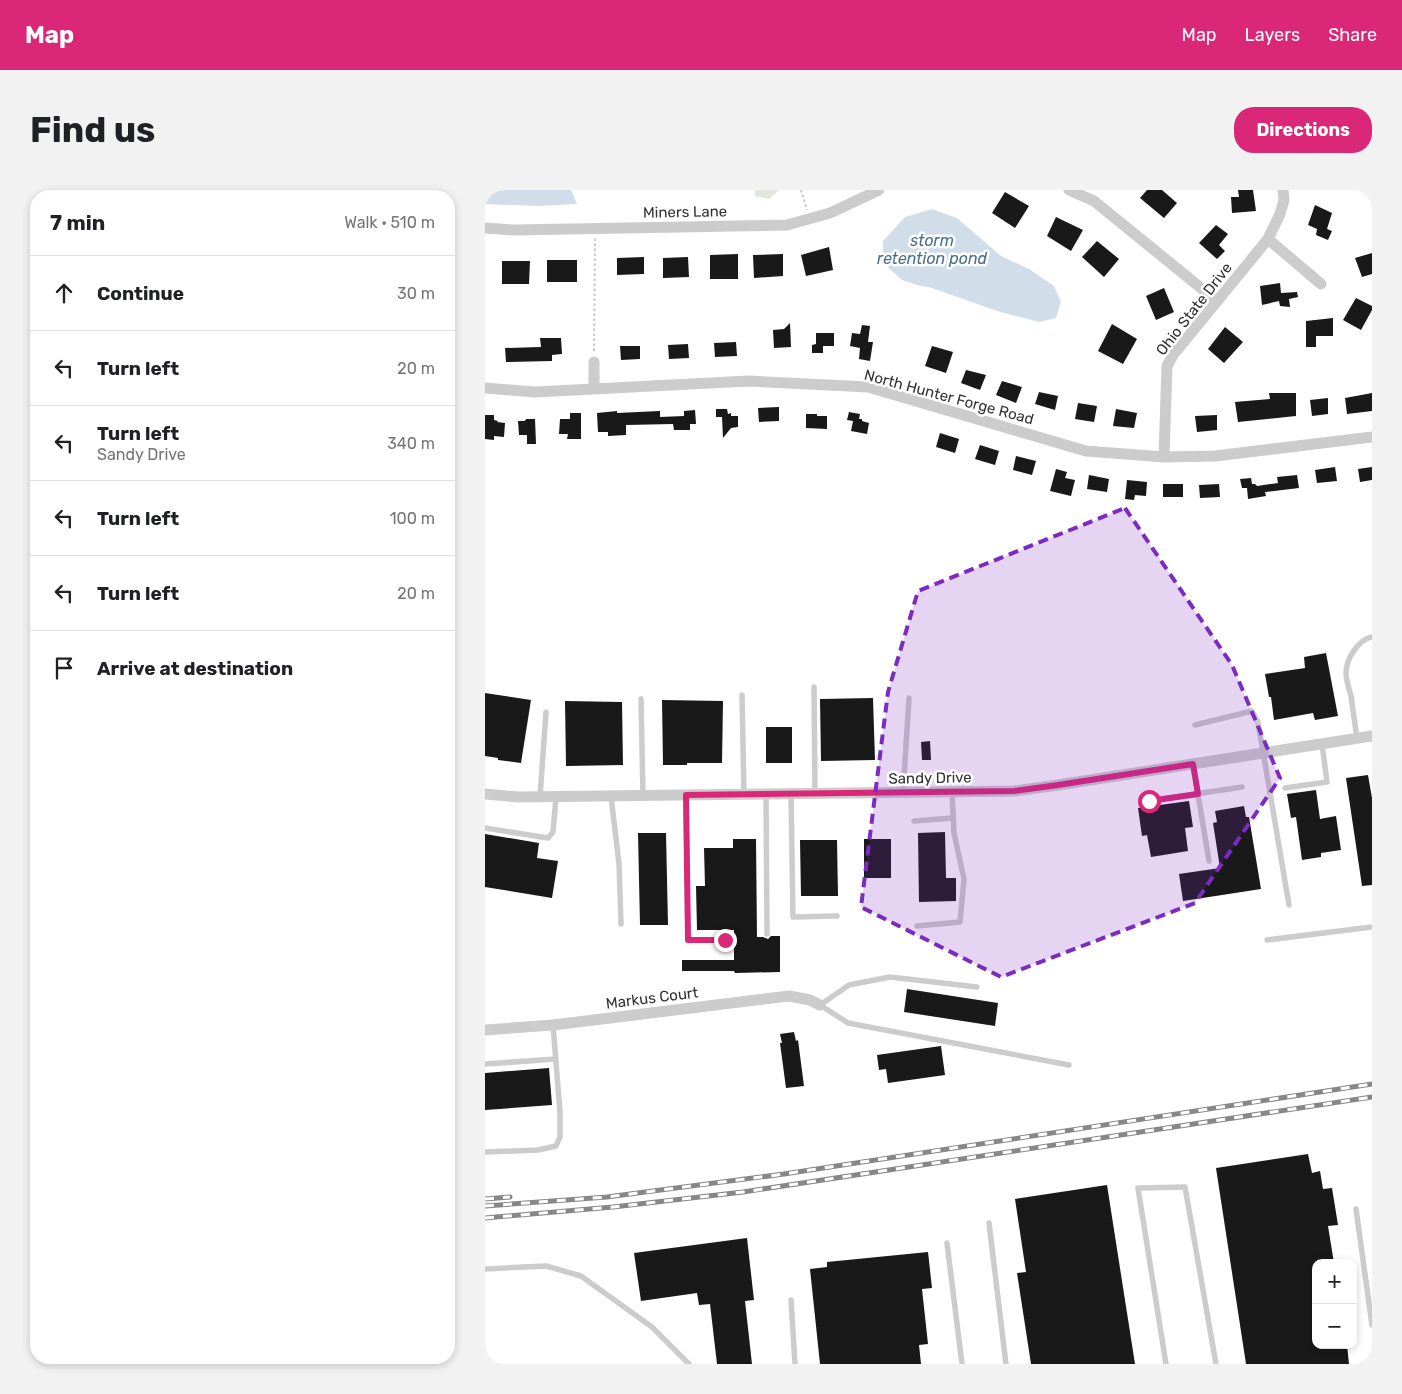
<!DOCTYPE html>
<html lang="en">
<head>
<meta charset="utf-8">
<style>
	body { margin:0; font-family:Rubik,sans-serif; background:#f2f2f2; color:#202124 }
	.controls { position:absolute; right:15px; bottom:15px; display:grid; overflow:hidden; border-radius:10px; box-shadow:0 2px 8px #0003 }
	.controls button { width:45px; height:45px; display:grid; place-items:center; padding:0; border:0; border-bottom:1px solid #e0e0e0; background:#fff; color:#202124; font:25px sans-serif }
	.stop { position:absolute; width:15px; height:15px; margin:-11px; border:4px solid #db2777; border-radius:50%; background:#fff }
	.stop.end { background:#db2777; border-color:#fff; box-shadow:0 1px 5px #0008 }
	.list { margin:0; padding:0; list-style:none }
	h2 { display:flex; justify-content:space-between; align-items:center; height:65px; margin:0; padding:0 20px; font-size:21px }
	h2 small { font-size:16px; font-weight:400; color:#757577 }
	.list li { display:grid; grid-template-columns:32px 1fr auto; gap:15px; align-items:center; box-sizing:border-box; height:75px; padding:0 20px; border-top:1px solid #e0e0e0 }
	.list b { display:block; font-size:19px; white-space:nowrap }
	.list p { margin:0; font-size:16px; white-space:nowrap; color:#757577 }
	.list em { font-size:16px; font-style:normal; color:#757577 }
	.icon { flex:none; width:28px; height:28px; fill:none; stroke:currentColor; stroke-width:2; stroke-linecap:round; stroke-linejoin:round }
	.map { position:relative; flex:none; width:887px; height:1174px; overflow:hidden; border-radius:20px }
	header { display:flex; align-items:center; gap:30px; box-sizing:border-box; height:70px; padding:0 25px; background:#db2777; color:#fff }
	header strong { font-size:24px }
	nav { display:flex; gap:28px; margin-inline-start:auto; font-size:18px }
	.intro { display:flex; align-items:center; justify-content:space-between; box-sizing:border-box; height:120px; padding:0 30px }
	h1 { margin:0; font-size:35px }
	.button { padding:12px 22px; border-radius:20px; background:#db2777; color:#fff; font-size:18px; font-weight:700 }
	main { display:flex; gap:30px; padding:0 30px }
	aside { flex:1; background:#fff; border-radius:20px; box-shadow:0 2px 8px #0003 }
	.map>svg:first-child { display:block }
</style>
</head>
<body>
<header>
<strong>Map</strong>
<nav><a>Map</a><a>Layers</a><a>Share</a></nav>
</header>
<div class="intro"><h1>Find us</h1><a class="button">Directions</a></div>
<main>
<aside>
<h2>7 min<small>Walk · 510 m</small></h2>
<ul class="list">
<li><svg class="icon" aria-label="ahead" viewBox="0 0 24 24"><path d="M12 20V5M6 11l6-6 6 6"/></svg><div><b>Continue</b></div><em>30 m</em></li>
<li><svg class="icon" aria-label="left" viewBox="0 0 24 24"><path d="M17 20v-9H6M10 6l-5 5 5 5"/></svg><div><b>Turn left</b></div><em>20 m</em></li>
<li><svg class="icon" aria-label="left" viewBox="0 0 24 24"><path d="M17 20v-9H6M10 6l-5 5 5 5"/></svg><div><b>Turn left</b><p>Sandy Drive</p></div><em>340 m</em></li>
<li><svg class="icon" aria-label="left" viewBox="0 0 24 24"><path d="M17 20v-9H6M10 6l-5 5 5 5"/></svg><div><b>Turn left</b></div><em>100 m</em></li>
<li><svg class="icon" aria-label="left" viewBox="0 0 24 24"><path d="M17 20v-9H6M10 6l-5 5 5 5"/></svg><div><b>Turn left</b></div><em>20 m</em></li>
<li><svg class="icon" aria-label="arrive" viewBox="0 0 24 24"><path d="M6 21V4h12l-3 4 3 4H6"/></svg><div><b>Arrive at destination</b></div></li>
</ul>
</aside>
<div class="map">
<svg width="887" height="1174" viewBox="0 0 887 1174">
	<rect width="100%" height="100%" fill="#fff"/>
	<path fill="#e1e7dc" d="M270,0h24l-10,9 -14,-3z"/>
	<path fill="#d1dee9" d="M0,0h86l6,14 -39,2 -53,-2z
		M447,19l25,9 44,38 28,13 25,17 7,16 -5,16 -17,4 -42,-11 -65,-23 -15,-3 -15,-5 -19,-17v-22l22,-24z"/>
	<path fill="#191919" d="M662,0h15l15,13 -13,15 -24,-20z
		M753,0h15l3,21 -24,2 -1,-16h8z
		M520,2l24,14 -14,22 -23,-15z
		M830,15l17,8 -5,16 5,2 -4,9 -12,-5 1,-6 -9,-4z
		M571,27l27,13 -12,21 -24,-15z
		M731,35l12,9 -9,11 6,6 -8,8 -18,-16z
		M612,51l22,18 -15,18 -22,-20z
		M344,57l4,23 -27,6 -5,-21z
		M887,63v21l-10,3 -7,-19z
		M253,64v25h-28v-24z
		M298,64v22l-29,2 -1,-23z
		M159,67v17l-27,1v-17z
		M203,67l1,20 -26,1v-20z
		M62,70h30v22h-30z
		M17,71h28l-1,23h-27z
		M795,93l1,10 16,-1 1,5 -9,2 1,8 -10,-1 -1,-5 -17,4 -2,-19z
		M679,98l10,24 -18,8 -10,-24z
		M871,108l16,8v4l-11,20 -18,-10z
		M848,128v18h-17v11h-10v-26z
		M305,133l1,24 -17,1 -1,-18 11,-1z
		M627,134l25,15 -14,25 -25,-13z
		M377,135l8,1 -2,16h5l-3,19 -11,-2 1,-11 -10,-2 2,-13 8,1z
		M740,137l18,15 -19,21 -16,-14z
		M331,143h18v13h-11v7h-11v-8l4,-1z
		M55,148h21l1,16 -10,1v6l-46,1 -1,-14 36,-1z
		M251,152l1,14 -22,1 -1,-14z
		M203,154l1,14 -20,1 -1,-14z
		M135,156h20v13l-19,1z
		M447,156l21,6 -7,21 -21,-7z
		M481,180l20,5 -6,15 -19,-7z
		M517,191l20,6 -6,16 -20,-8z
		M554,202l19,4 -3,14 -20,-6z
		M784,203h27v23l-58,6 -3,-20 35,-3z
		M887,203v18l-25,3 -2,-16z
		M843,208v16l-16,2 -2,-16z
		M593,213l19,3 -3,16 -19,-3z
		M294,217v14l-20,1 -1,-14z
		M231,219h11l1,5 3,-1v3h7v11l-7,1 -8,10 -1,-21h-6z
		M631,219l21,4 -3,15 -21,-2z
		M210,220l1,14h-6v6h-16l-1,-6 -47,1v10l-18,1v-4h-10l-1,-19 20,-2v2l43,-2v6l24,-1v-5z
		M364,222l11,2 -1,5h3v2l7,2 -2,11 -16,-3 2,-10 -6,-1z
		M85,223h11v26h-14l1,-5h-9l1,-15h10z
		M321,224h11v2h10v13l-21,-1z
		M0,225h9v5l4,1 -1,1 8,1 -1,14 -10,-1v4l-9,-1z
		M732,225v15l-20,2 -2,-16z
		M41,229h9l1,25h-9v-9h-8l-1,-14h7z
		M455,243l19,6 -4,14 -19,-6z
		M495,255l19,6 -4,14 -20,-6z
		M531,266l20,5 -4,14 -19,-5z
		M850,277l2,14 -20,2 -2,-13z
		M887,277v13l-12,2 -2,-13z
		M571,279l11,3 -2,6 10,2 -4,16 -21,-5z
		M604,285l20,4 -2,13 -20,-3z
		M812,285l2,13 -34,4 1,4 -18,3 -1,-11h-5l-2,-9 11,-1 1,6h3l2,2 21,-3 -1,-6z
		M642,290l20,2 -1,14 -11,-1 -1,5 -9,-1z
		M678,294h20v13h-20z
		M734,294l1,13 -20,1 -1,-13z
		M841,463l12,63 -23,4 -2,-7 -39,7 -3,-23h-2l-4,-23 40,-6 -1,-11z
		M0,503l46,7 -10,63 -23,-3v-2l-13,-2z
		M388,508l2,62 -54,1 -1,-62z
		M177,510l61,1 -1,62h-35v2h-24z
		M80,511l57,1 1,63 -57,1z
		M281,537h26v36h-26z
		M445,551l1,19h-9l-1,-18z
		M883,585l4,23v87l-10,1 -16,-108z
		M831,600l4,29 16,-3 5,34 -20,3v4l-19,3 -6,-43 -5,1 -4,-24z
		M704,611l4,26 -8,1 3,23 -37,6 -4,-22 -5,1 -4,-28z
		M759,616l2,11h3l12,72 -78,12 -4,-27 41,-6 -7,-45 4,-1 -2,-11z
		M460,642l1,46h10v23l-37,1 -1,-69z
		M153,643h28l2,92h-28z
		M0,644l54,9 -2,15 21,3 -6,37 -67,-11z
		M248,649h23l1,98h6l5,2 3,-3h9v36l-45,1 -1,-2h-52v-11h52v-30h-37l-1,-44h9l-1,-38h29z
		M379,649h27v39h-27z
		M315,650h37l1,56h-37z
		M422,799l91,14 -3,23 -91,-14z
		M309,842l2,9 2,-1 6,46 -18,2 -6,-45h2l-2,-9z
		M456,856l4,29 -57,8 -2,-14 -7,1 -2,-15z
		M64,878l3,37 -67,5v-37z
		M823,964l4,19 8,-2 3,18 9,-1 6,37 -10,1 6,37h-18v82h31l2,19h-103l-30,-196z
		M622,995l28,179h-104l-14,-91 9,-1 -11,-73z
		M262,1048l7,62 -9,1 7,63h-35l-7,-60 -11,1 -2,-12 -56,8 -7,-48z
		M443,1062l4,36 -10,1 6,55 -9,1 2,19h-101l-10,-95 17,-2v-5z"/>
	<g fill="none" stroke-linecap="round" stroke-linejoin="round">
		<path stroke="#c6c6c6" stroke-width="2" stroke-dasharray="2.5 2.5" stroke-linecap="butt" d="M316,0l6,20
			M109,161l1,-113"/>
		<path stroke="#ccc" stroke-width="5.5" d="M329,497l1,107
			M257,505l2,100
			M156,509l2,97
			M710,535l57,-14 6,11 31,183
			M872,549c-2,-15 -4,-29 -6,-43 -2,-7 -5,-16 -5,-23 0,-14 12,-33 26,-36
			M708,574l16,97
			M800,598l42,-6 -5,-38
			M418,603l6,-95
			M281,604l1,140
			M306,604l2,123 44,-1
			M201,605l2,145h37
			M126,606l8,68 2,60
			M55,607l6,-85
			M664,611l93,-14
			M429,631l39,-3
			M0,638l63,10 5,-6 3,-35
			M432,736l43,-4 4,-43 -10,-46 -2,-41
			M782,750l105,-13
			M492,797l-87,-10 -41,8 -29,20 28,18 221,42
			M0,874l71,-5
			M0,962l53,-2 18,-4 4,-9v-25l-7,-87
			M871,1019l16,116
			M504,1033l17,141
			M462,1053l15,121
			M0,1079l61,-3 35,10 71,51 37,37
			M306,1110l4,64
			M681,1174l-28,-176 47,-1 31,177"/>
		<path stroke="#ccc" stroke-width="11" d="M584,0l25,11 123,100
			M0,38l28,2 274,-5 43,-12 49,-23
			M783,49l53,45
			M0,198l50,4 214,-11 119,6 218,64 78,6 51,-1 157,-19
			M109,199v-27
			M679,267l3,-91 6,-11 95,-116 12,-25 4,-14 -1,-10
			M0,604l33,3 496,-6 44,-6 314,-49
			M0,840l68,-5 236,-29 21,4 10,5"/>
		<g stroke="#878787" stroke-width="5">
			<path id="rail" d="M0,1009l25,-2
				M0,1016l122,-9 177,-23 588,-90
				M0,1028l128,-11 130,-15 629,-95"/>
		</g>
		<use href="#rail" stroke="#fff" stroke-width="3" stroke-dasharray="9" stroke-linecap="butt"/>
	</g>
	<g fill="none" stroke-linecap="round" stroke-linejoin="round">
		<path stroke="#db2777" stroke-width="6" d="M240,750h-37l-2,-145 328,-4 44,-6 135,-21 5,30 -49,7"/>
	</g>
	<path fill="#7b2cbf" fill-opacity="0.2" stroke="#7b2cbf" stroke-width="4" stroke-dasharray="10 6" stroke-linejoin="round" d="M640,318l107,157 48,113 -85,125 -194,74 -140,-70 27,-215 30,-101z"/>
	<g text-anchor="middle" stroke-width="5" stroke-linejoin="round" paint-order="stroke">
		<g font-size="15" fill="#323232" stroke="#fff">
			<text transform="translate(200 22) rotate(-1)" y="5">Miners Lane</text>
			<text transform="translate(709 119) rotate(-52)" y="5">Ohio State Drive</text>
			<text transform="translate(464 207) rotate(15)" y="5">North Hunter Forge Road</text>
			<text transform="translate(445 588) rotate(-1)" y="5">Sandy Drive</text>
			<text transform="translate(167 808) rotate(-7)" y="5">Markus Court</text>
		</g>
		<g font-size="16" font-style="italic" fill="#496c8a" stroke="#fff">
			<text x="447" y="56">storm<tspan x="447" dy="18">retention pond</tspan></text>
		</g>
	</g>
</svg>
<div class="controls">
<button>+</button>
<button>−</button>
</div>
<div class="stop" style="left:664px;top:611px"></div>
<div class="stop end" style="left:240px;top:750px"></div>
</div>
</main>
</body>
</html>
